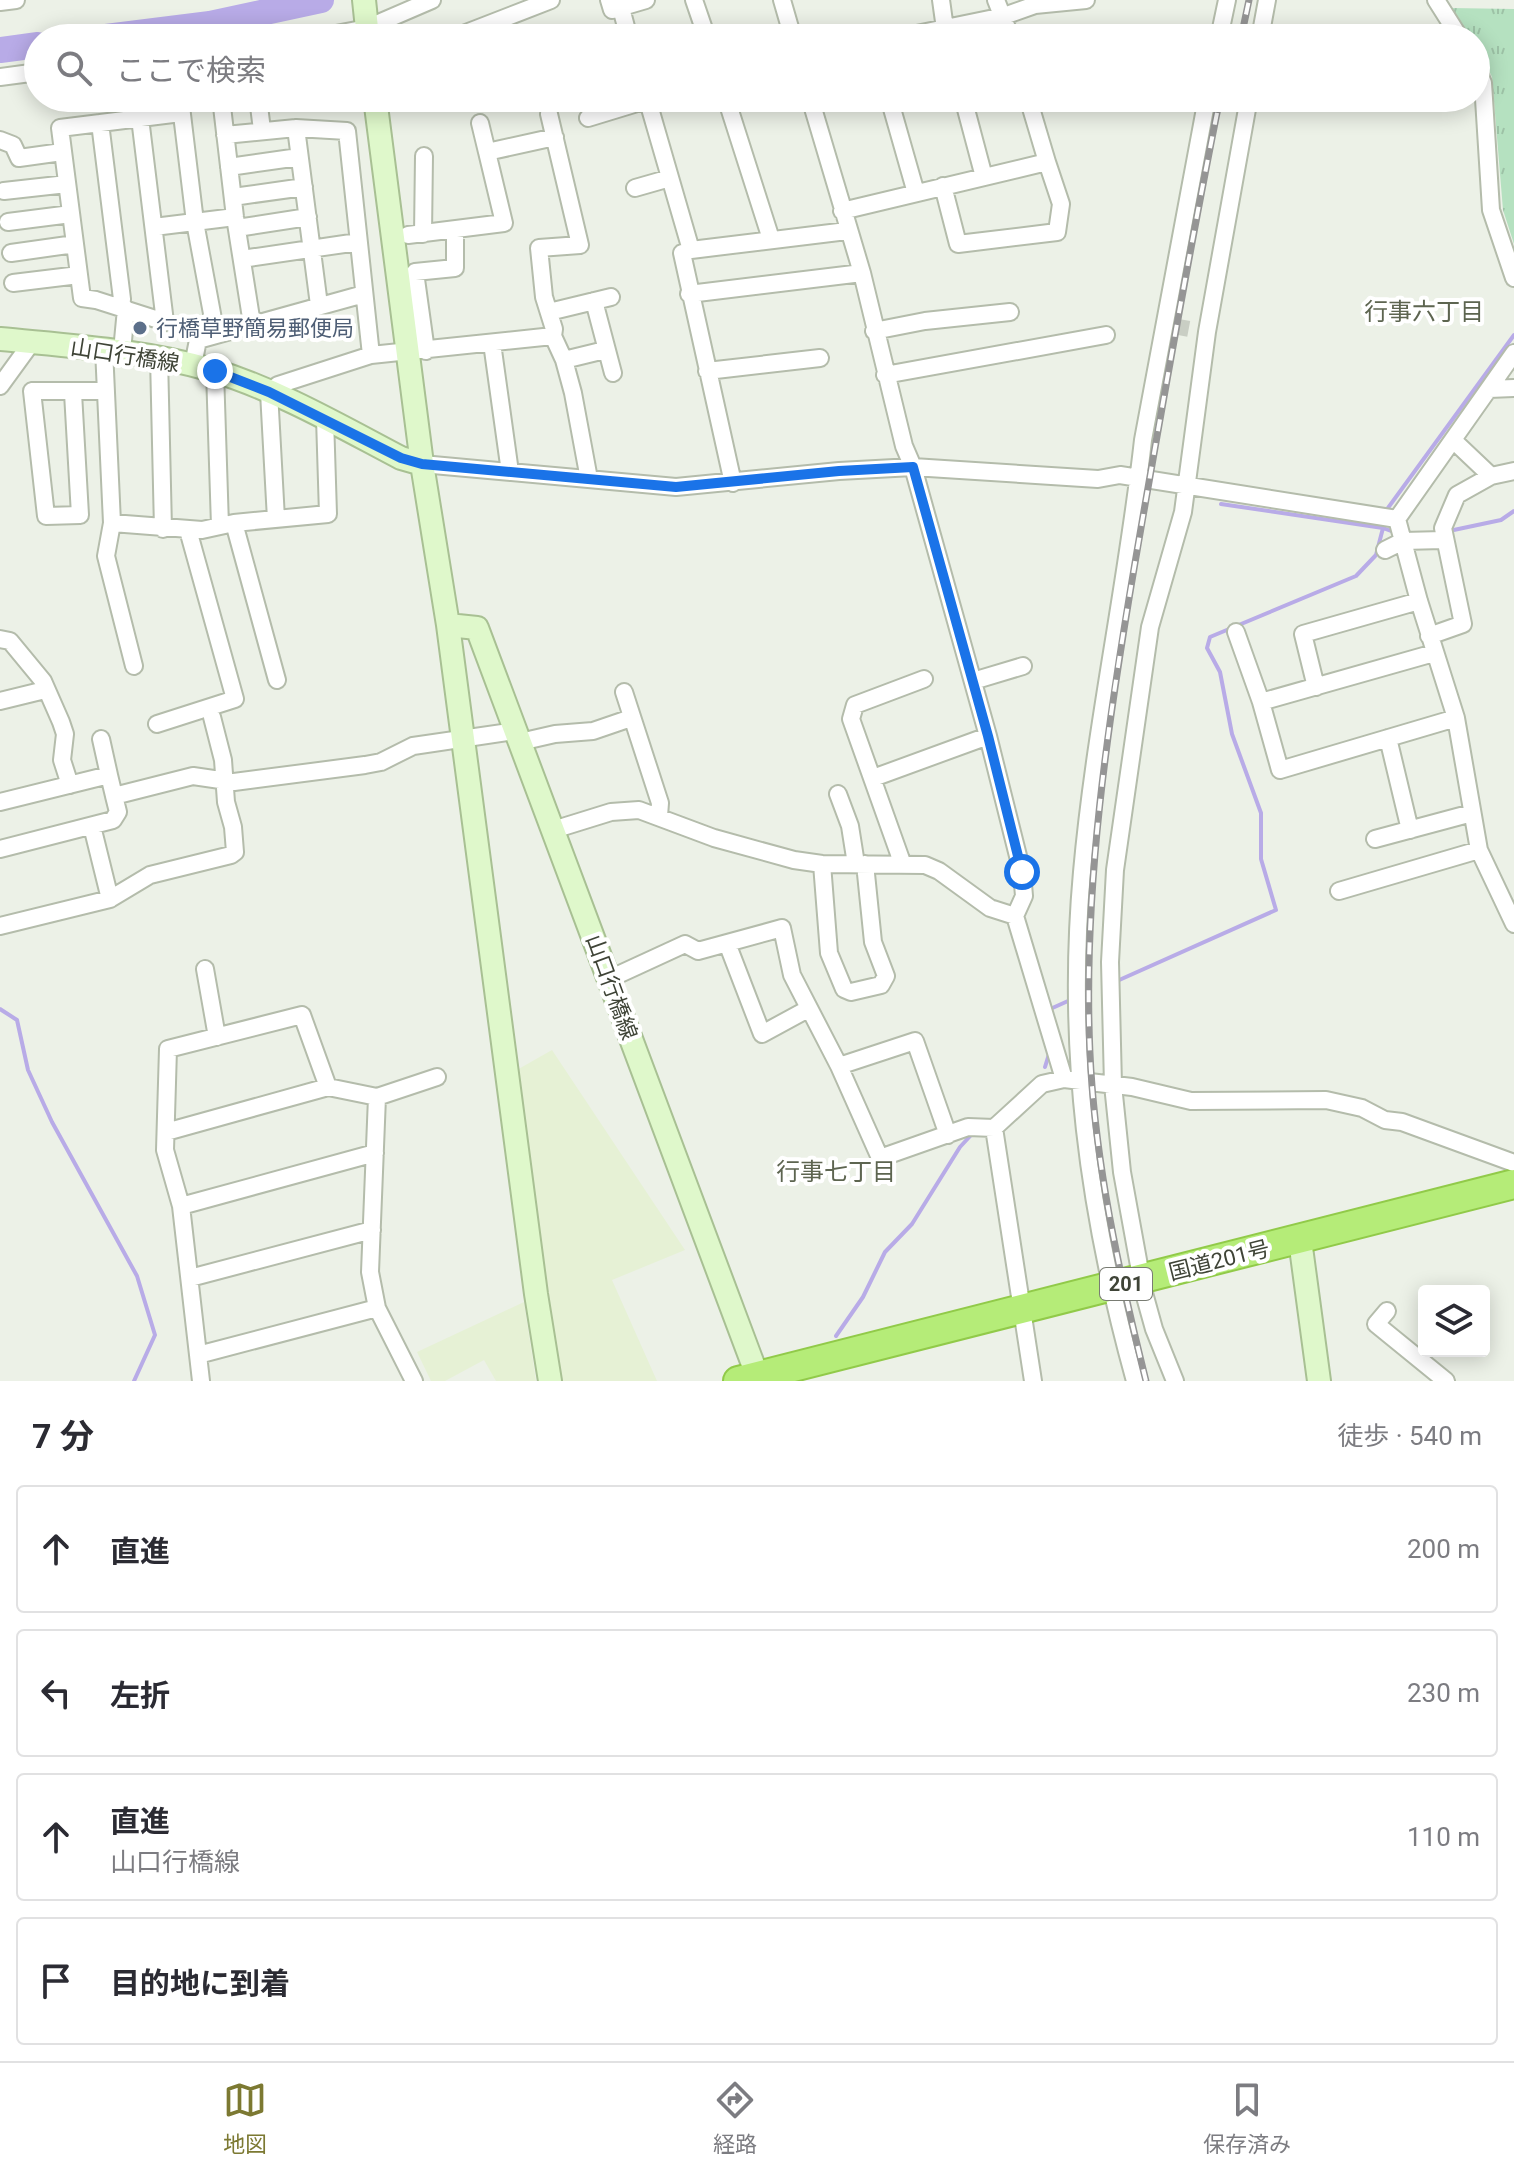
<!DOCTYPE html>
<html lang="ja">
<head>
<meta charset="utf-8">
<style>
	body { margin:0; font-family:Roboto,"Noto Sans JP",sans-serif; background:#f7f7f7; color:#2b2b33 }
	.controls { position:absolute; right:24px; bottom:24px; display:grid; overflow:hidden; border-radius:8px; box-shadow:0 4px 20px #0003 }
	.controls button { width:72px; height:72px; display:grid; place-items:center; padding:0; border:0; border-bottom:2px solid #e1e1e2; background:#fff; color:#2b2b33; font:40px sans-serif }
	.stop { position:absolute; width:24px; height:24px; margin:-18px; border:6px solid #1a73e8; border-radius:50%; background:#fff }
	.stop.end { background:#1a73e8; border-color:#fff; box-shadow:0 2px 8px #0008 }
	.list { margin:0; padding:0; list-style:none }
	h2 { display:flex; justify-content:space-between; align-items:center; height:104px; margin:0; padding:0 32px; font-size:34px }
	h2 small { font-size:26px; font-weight:400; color:#7c7c81 }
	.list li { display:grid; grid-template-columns:52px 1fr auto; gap:24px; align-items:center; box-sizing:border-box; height:128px; margin:0 16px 16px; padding:0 16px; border:2px solid #e1e1e2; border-radius:8px }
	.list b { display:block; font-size:30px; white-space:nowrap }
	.list p { margin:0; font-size:26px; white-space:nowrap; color:#7c7c81 }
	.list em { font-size:26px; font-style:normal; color:#7c7c81 }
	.icon { flex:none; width:44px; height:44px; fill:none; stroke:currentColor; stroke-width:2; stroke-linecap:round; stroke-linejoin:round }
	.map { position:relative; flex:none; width:1514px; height:1381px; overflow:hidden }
	.search { position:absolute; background:#fff; box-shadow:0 4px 20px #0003; left:24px; right:24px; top:24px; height:88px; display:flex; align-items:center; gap:20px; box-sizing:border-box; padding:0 28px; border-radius:44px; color:#7c7c81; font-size:30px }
	.sheet { height:680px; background:#fff }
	nav { display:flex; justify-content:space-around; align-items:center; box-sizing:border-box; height:112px; border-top:2px solid #e1e1e2; background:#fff; font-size:22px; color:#7c7c81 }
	nav a { display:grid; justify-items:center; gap:4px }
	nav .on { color:#7c7932 }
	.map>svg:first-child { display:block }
</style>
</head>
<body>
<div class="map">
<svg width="1514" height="1381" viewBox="0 0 1514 1381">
	<defs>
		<pattern id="grass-tufts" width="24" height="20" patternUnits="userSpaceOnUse" patternTransform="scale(2)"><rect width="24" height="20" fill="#b5e1c0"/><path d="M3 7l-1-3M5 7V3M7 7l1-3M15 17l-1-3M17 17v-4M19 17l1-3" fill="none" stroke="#9dc2a6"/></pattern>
	</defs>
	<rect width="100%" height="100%" fill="#ecf1e7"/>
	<path fill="#e6f1d5" d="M552,1050l133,200 -73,30 45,101h-107l-42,-306z
		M524,1302l12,79h-40l-12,-21 -39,21h-14l-14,-29z"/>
	<path fill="url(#grass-tufts)" d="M1451,8l63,1v235l-11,-34 -11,-133 -16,-33v-6h-4z"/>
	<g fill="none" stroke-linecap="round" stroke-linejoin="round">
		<path stroke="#b8abe7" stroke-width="4" d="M1221,504l162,24
			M1385,512l129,-177
			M1449,531l52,-11 13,-9
			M1117,981l159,-71 -15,-51v-46l-29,-79 -12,-62 -13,-24 3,-11 146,-61 20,-21 7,-27 8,3
			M0,1009l17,11 11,50 24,52 85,154 18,59 -21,46
			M1048,1010l20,-9
			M1045,1067l4,-13
			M836,1336l27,-39 22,-45 27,-28 48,-77 12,-13"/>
		<path stroke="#b8abe7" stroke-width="26" d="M98,38l112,-14 111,-24
			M0,50l38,-5"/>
		<path stroke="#c9cec4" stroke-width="16" stroke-dasharray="16 8" stroke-linecap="butt" d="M1173,326l16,3"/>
		<g stroke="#b4bcab" stroke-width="20">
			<path id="street" d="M609,0l3,10 34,-10
				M694,0l13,38
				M782,0l11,38
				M941,0l5,36
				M996,0l15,38
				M1436,0l24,38
				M0,2l16,-2
				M621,8l8,30
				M315,38l52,-10 65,-28
				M453,38l98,-38
				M897,38l107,-22 31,-11 51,-5
				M1219,38l8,-38
				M1260,38l7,-38
				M1476,66l7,17 8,127 23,68
				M0,77l38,-5
				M180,98l15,124 21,113
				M221,98l14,119 17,107
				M258,98l4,32
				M647,98l44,152 156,-19
				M726,98l45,141
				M810,98l52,175 42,173 9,21 75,269 34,136 2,24 -9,20 49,163
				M889,98l27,95
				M963,98l21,79
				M549,114l31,131 -41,3 5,49 10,32 -1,7 11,24 9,33 16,86
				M140,118l25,204 -69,-22 -14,-2 -22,-170 121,-15
				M588,118l59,-18
				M100,123l22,176 -1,9
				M480,123l7,29
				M296,128l23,177
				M225,135l71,-7 51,3 24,224
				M0,140l13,5 6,13 43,-6
				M229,167l70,-10
				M943,186l15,58 99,-12 4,-28 -14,-42
				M635,188l35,-10
				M4,191l63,-7
				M233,197l71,-10
				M842,211l205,-49 -19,-64
				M8,222l63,-8
				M154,227l81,-10
				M237,228l71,-11
				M423,234l1,-78
				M408,235l96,-12 -17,-71 68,-15
				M11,253l64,-9
				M682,253l51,230
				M242,259l116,-17
				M13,283l66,-8
				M689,294l173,-21
				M594,301l19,72
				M549,312l62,-15
				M874,331l51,-10 85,-9
				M492,343l18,129
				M104,349l8,174 90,7 32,-7 94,-9 -3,-96
				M122,351l4,-42
				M426,351l-11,-79 40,-4v-38
				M159,357l4,172
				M564,360l41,-10
				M193,365l5,-25 166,-46
				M215,371l5,155
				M707,371l113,-13
				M885,375l221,-40
				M0,386l32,-44
				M1489,389l25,-1
				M73,393l7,122 -34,1 -14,-125h74
				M1453,440l38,36 23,-5
				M422,464l254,23 163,-16 74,-4 185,12 22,-4 277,44
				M276,519l-7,-127 9,-7 93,-30 182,-19
				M1397,519l22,82 37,117 23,132 35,74
				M1397,519l117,-166
				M112,523l-6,33 28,110
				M234,523l43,157
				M1385,550l18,-9 40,-1
				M1236,632l25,70 19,68 176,-52
				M1429,636l34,-12 -20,-96 14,-33 34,-19
				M0,639l10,2 33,40 18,41 4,12 -3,26 8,25
				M973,681l50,-15
				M1316,687l-13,-53 116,-33
				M624,692l36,111 -1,13
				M0,701l45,-11
				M1261,702l173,-49
				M157,724l78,-25 -47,-169
				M1388,738l22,92
				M101,739l8,36
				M520,742l35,-8 38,-3 38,-13
				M873,778l115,-42
				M838,794l12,32 6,38
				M0,802l109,-27 5,21
				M92,826l18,73
				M553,830l58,-18 28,-2 75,28 80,22 28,4 103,1 14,6 51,37 25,8
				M1375,839l97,-26
				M0,849l113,-29 5,-8 -4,-16 79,-20 41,6 131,-17 16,-3 32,-16 102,-15
				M822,864l7,89 15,36 7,3 30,-7 5,-9 -13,-34 -8,-78
				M903,865l-52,-146 4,-14 69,-26
				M1339,891l140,-41
				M0,926l110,-27 40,-24 81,-20 4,-3 -2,-25 -7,-25 -3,-42 -11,-43
				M727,943l35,91 46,-25
				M205,969l12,68
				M609,979l76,-35 13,7 84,-23 10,47 47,91 41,92 88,-31 26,1
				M839,1066l76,-25 33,94
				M166,1132l162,-45 49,10
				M181,1206l194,-53
				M190,1278l182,-48
				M377,1308l-7,-36 7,-175 60,-20
				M1387,1311l-11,13 70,57
				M198,1355l179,-47 37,73
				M201,1381l-20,-175 -16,-56 3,-101 134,-34 26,72
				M1033,1381l-39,-253 48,-44 22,-5 68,8 59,14 135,-1 36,8 23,12 17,2 112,41
				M1135,1381c-47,-169 -69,-333 -53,-509 13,-145 45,-287 61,-432l64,-342
				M1175,1381l-21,-52 -10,-36 -22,-121 -9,-87 -3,-123 5,-92 35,-243 33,-115 24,-180 42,-234"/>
		</g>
		<g stroke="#a8c093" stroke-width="26">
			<path id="secondary" d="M364,0l4,38
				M375,98l47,366 26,161 88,669 14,87
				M0,339c71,7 143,11 212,31 66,20 128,56 189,88l21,6
				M448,625l29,3 3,8 277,739
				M1300,1240l19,141"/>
		</g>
		<g stroke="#91ca49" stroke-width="32">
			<path id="highway" d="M738,1381l776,-197"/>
		</g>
		<use href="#street" stroke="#fff" stroke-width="16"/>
		<use href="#secondary" stroke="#dff8cb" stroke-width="22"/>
		<use href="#highway" stroke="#b5ec78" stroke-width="28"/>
		<g stroke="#959595" stroke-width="7">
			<path id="rail" d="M1241,38l8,-38
				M1146,1381c-24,-97 -46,-194 -54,-295 -14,-181 18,-380 49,-558 25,-144 50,-287 79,-430"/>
		</g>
		<use href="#rail" stroke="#fff" stroke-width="4" stroke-dasharray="12" stroke-linecap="butt"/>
	</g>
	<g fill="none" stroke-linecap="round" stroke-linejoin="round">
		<path stroke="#1a73e8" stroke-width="10" d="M215,371l54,21 132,66 21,6 254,23 163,-16 74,-4 75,269 34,136"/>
	</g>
	<circle fill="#5c6f8a" stroke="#fff" stroke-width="3" cx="140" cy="328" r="8"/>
	<g text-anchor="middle" stroke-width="8" stroke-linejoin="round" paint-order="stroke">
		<rect fill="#fff" stroke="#797c73" stroke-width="2" x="1100" y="1268" width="52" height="32" rx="6"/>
		<g font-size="20" font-weight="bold" fill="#3f4437">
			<text x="1126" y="1291">201</text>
		</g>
		<g font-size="22" fill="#4e5e75" stroke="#fff" text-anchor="start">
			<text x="156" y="336">行橋草野簡易郵便局</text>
		</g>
		<g font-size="22" fill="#3f4437" stroke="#fff">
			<text transform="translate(125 355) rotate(9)" y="8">山口行橋線</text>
			<text transform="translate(612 987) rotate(70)" y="8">山口行橋線</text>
			<text transform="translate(1219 1260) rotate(-14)" y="8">国道201号</text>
		</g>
		<g font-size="24" fill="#5d6550" stroke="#fff">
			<text x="1424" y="320">行事六丁目</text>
			<text x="836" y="1180">行事七丁目</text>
		</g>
	</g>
</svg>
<div class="controls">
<button><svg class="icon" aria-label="layers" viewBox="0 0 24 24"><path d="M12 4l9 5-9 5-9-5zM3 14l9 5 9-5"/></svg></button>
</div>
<div class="stop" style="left:1022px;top:872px"></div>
<div class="stop end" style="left:215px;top:371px"></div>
<div class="search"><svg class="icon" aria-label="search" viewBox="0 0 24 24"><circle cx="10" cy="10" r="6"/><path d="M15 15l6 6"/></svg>ここで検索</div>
</div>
<section class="sheet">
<h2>7 分<small>徒歩 · 540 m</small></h2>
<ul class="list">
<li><svg class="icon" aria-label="ahead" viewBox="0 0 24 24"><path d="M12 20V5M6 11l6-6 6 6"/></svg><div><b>直進</b></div><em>200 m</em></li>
<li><svg class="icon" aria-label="left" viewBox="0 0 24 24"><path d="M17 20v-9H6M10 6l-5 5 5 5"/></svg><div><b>左折</b></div><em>230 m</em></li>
<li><svg class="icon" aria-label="ahead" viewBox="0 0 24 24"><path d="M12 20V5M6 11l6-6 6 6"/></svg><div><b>直進</b><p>山口行橋線</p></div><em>110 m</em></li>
<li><svg class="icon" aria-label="arrive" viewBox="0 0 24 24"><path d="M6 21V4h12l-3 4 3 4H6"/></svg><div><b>目的地に到着</b></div></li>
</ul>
</section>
<nav>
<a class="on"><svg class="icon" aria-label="map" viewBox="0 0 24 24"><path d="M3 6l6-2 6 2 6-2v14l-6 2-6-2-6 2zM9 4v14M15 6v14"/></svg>地図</a>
<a><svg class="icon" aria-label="directions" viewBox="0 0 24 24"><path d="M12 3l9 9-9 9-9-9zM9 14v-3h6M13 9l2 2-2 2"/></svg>経路</a>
<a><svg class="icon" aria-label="saved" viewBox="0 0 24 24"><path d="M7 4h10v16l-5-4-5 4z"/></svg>保存済み</a>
</nav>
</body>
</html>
